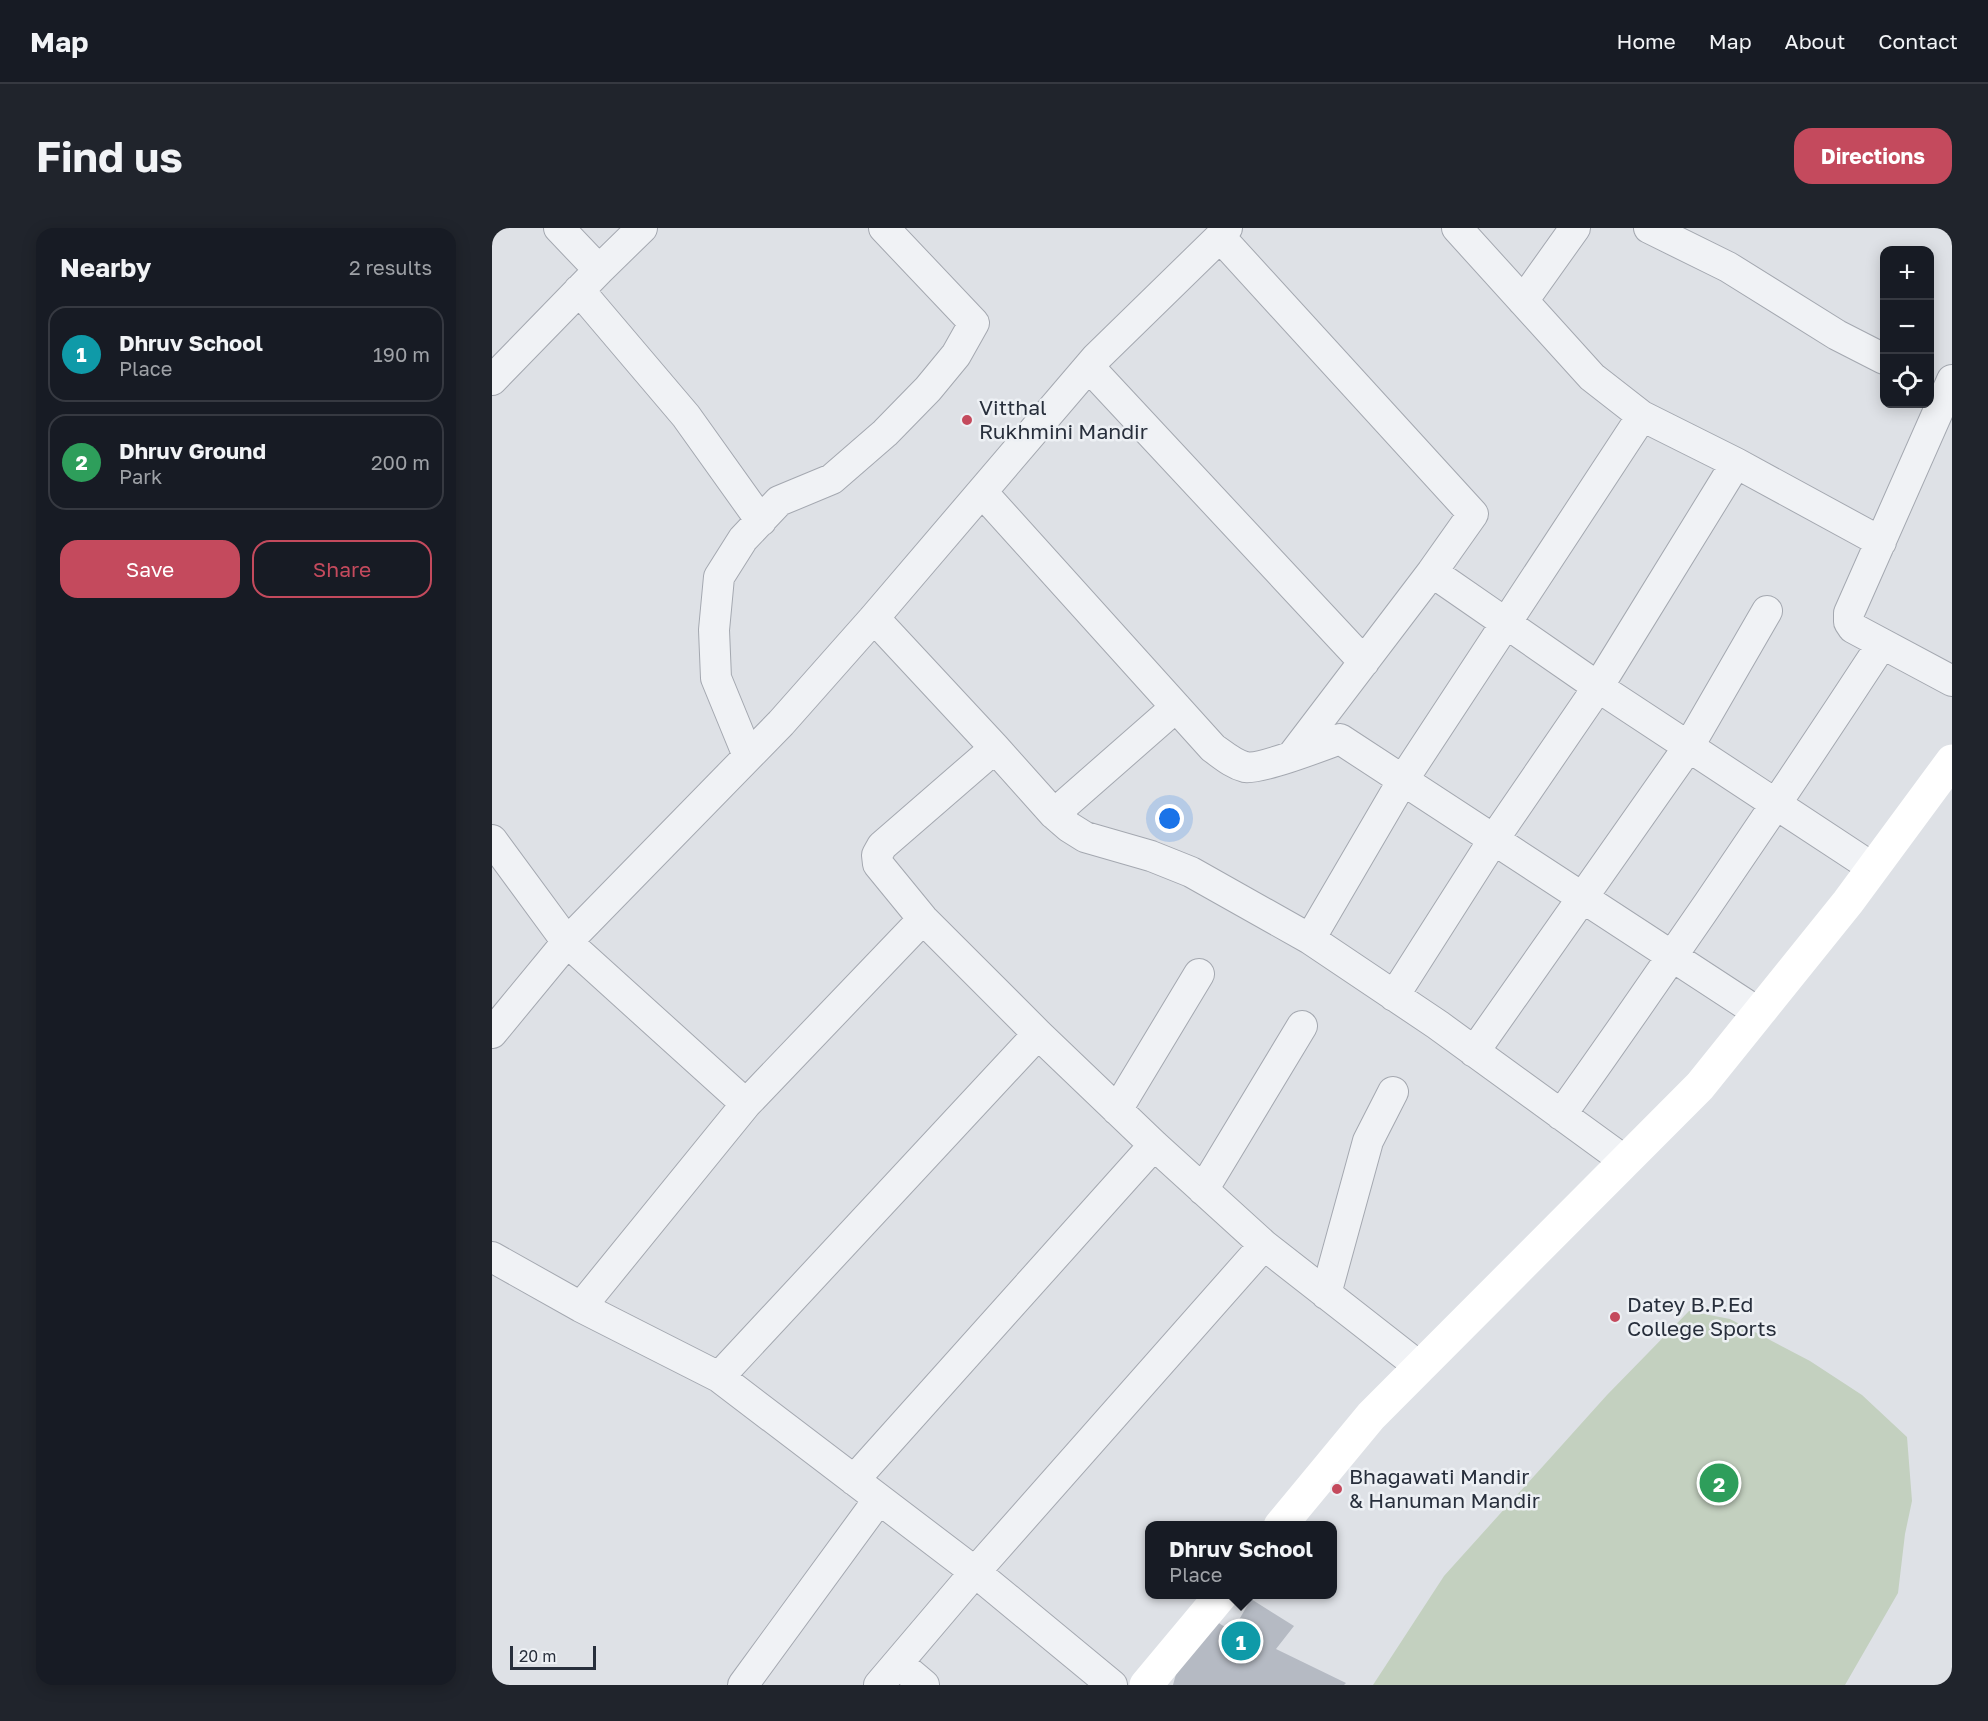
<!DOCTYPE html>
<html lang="en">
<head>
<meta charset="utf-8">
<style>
	body { margin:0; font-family:"Golos Text",sans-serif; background:#20242c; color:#f1f3f6 }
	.controls { position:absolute; right:18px; top:18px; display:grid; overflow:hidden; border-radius:12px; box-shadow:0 3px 15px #0003 }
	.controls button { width:54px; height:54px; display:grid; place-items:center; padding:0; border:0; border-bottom:2px solid #363941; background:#171b24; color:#f1f3f6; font:30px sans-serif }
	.scale { position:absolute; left:18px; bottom:15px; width:86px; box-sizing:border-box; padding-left:6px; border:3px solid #282f3c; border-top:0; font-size:16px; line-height:21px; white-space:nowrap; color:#282f3c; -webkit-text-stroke:4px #edf0f4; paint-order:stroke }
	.you { position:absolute; left:678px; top:591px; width:21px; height:21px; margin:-15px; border:4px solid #fff; border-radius:50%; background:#1a73e8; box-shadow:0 0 0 9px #1a73e833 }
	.badge { display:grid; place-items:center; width:39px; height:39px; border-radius:50%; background:#c44a5d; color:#fff; font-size:20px; font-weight:700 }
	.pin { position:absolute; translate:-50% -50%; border:3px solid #fff; box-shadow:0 2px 6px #0006 }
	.popup { position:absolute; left:653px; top:1293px; width:192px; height:78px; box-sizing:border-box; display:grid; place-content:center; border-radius:12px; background:#171b24; filter:drop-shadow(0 2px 4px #0005); font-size:20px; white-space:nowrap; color:#9ea1a6 }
	.popup b { font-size:22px; color:#f1f3f6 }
	.popup::after { content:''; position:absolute; left:50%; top:100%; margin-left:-12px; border:12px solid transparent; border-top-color:#171b24 }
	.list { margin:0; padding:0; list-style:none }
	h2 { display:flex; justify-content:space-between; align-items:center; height:78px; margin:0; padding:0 24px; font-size:26px }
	h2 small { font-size:20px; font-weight:400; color:#9ea1a6 }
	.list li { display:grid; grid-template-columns:39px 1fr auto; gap:18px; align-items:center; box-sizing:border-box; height:96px; margin:0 12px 12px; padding:0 12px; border:2px solid #363941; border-radius:18px }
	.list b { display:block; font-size:22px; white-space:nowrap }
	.list p { margin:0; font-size:20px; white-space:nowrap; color:#9ea1a6 }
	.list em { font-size:20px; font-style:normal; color:#9ea1a6 }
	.actions { display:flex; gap:12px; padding:18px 24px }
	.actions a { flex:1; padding:14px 0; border:2px solid #c44a5d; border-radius:18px; text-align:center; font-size:21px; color:#c44a5d }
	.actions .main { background:#c44a5d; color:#fff }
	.icon { flex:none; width:33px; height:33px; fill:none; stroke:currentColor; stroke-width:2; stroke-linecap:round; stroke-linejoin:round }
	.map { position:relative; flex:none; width:1460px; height:1457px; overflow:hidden; border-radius:18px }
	header { display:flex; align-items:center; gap:36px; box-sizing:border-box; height:84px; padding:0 30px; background:#171b24; border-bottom:2px solid #363941 }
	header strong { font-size:28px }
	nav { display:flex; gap:33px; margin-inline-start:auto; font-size:21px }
	.intro { display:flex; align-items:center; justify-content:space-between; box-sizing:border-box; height:144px; padding:0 36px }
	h1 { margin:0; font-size:42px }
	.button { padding:15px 27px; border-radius:18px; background:#c44a5d; color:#fff; font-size:21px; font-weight:700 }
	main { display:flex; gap:36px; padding:0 36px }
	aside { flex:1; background:#171b24; border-radius:18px; box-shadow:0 3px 15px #0003 }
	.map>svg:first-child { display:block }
</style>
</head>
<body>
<header>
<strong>Map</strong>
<nav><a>Home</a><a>Map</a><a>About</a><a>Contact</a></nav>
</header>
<div class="intro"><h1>Find us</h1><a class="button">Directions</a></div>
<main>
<aside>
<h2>Nearby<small>2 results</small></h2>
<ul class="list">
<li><span class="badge" style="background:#0f9aa8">1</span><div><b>Dhruv School</b><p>Place</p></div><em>190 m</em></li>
<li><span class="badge" style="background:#2e9e5b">2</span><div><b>Dhruv Ground</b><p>Park</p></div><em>200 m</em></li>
</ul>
<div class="actions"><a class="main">Save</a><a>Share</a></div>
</aside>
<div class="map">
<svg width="1460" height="1457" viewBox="0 0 1460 1457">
	<rect width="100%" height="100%" fill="#dee1e6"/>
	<path fill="#c3d0bf" d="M1197,1083l41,8 80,42 52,34 45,42 5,64 -7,33 -7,59 -53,92h-472l71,-109 163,-181z"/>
	<path fill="#b5bac3" d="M759,1371l43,27 -18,23 70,34 -2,2h-171l6,-22 32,-45 14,9 11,-2z"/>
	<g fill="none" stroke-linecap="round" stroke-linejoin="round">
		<g stroke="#a4a8b0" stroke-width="32">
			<path id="street" d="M965,0l135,149 50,39 94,47 145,79
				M1157,0l79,39 109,68 47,24
				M728,9l253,277 -41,58 -140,184
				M107,42l43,-42
				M87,62l107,126 75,105
				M1031,73l52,-73
				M597,139l275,295
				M0,152l107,-110 -40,-42
				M1460,152l-103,233v9l4,6 99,53
				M490,264l231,256c10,7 20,16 32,19 14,3 79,-22 95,-28l419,274
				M940,344l166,115 275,181
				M382,390l121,130 59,66 15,13 16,10 66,19 40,16 119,67 128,86 187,136
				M503,520l-113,98 -5,9 1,9 45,55 115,115 116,111 110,100 156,122
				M256,528l-32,-78 -2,-48 5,-53 24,-38 36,-38 53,-22 53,-46 43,-44 28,-34 18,-32 -90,-95
				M562,586l122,-107
				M0,612l75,102 179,162
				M818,711l93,-159 239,-364
				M902,768l100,-157 104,-152 138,-224
				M0,805l75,-91 214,-219 93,-105 222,-260 124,-121 7,-9
				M982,824l215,-306 78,-135
				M625,882l82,-136
				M1069,887c110,-155 217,-312 321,-471
				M711,962l99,-164
				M0,1029l89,50 165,-203 177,-185
				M834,1066l42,-153 25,-49
				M89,1079l138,70 256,195 137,113
				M227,1149l319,-343
				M362,1252l300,-335
				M406,1435l26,22
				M251,1457l136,-186
				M387,1457l96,-113 289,-327"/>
		</g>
		<use href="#street" stroke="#f0f2f5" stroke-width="30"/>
		<path stroke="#fff" stroke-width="33" d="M788,1298l91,-110 329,-330 148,-184 104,-141
			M654,1457l76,-91"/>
	</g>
	<g fill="#c44a5d" stroke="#edf0f4" stroke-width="2">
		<circle cx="475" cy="192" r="6"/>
		<circle cx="1123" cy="1089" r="6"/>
		<circle cx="845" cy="1261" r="6"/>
	</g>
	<g text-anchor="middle" stroke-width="5" stroke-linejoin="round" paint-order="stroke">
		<g font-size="21" fill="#282f3c" stroke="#edf0f4" text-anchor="start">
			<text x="487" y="187">Vitthal<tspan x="487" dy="24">Rukhmini Mandir</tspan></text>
			<text x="1135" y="1084">Datey B.P.Ed<tspan x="1135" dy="24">College Sports</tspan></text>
			<text x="857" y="1256">Bhagawati Mandir<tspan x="857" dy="24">&amp; Hanuman Mandir</tspan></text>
		</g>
	</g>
</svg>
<div class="controls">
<button>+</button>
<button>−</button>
<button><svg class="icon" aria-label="locate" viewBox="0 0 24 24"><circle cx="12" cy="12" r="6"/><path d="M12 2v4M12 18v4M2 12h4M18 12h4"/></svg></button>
</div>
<div class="scale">20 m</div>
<div class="you"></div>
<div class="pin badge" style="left:749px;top:1413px;background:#0f9aa8">1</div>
<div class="popup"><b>Dhruv School</b>Place</div>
<div class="pin badge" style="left:1227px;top:1255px;background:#2e9e5b">2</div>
</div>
</main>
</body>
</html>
